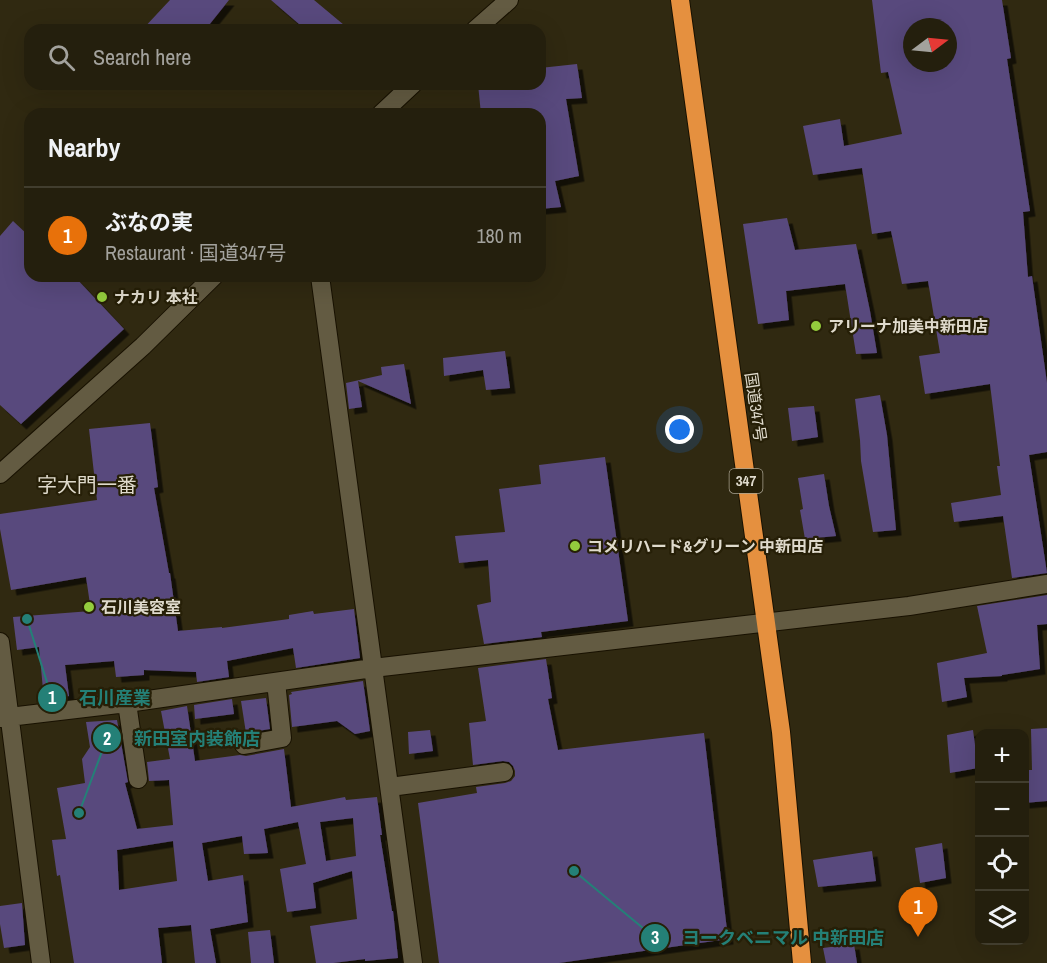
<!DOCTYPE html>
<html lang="en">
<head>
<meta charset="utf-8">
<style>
	body { margin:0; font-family:"Archivo Narrow","Noto Sans JP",sans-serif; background:#302c1b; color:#f1f3f6 }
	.controls { position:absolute; right:18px; bottom:18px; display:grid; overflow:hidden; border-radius:12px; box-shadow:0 6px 24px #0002 }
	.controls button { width:54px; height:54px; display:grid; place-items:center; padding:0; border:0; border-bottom:2px solid #413d2e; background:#241f0d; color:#f1f3f6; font:30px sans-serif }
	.compass { position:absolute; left:903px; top:18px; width:54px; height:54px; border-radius:50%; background:#241f0d; box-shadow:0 6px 24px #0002; rotate:74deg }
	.you { position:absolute; left:680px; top:430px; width:21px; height:21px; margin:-15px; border:4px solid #fff; border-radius:50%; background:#1a73e8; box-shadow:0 0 0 9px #1a73e833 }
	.badge { display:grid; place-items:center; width:39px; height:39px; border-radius:50%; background:#94cc3d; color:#fff; font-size:20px; font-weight:700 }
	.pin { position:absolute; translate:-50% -50px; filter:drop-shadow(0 2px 3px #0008) }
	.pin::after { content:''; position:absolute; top:32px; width:21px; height:18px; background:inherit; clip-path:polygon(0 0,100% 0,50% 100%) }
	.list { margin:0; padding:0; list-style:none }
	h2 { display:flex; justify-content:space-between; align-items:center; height:78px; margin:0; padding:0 24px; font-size:26px }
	h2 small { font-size:20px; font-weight:400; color:#a3a29d }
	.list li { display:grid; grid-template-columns:39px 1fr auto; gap:18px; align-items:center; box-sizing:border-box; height:96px; padding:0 24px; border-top:2px solid #413d2e }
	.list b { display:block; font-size:22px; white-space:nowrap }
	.list p { margin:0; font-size:20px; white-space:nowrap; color:#a3a29d }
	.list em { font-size:20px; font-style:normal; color:#a3a29d }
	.icon { flex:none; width:33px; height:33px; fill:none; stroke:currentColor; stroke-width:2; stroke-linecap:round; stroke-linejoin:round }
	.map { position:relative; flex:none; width:1047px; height:963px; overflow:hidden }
	.search { position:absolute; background:#241f0d; box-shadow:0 6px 24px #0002; left:24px; top:24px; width:522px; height:66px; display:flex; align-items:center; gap:15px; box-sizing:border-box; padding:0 21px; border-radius:18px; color:#a3a29d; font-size:22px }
	.panel { position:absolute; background:#241f0d; box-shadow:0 6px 24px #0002; left:24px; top:108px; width:522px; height:174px; border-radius:18px }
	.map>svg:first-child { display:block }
</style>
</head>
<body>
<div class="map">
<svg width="1047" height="963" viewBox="0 0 1047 963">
	<defs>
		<filter id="shadow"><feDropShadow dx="5.5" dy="5.5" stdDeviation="0" flood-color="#0009"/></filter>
	</defs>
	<rect width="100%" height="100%" fill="#302911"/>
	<path fill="#59497d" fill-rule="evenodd" filter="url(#shadow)" d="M170,0h59l-24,30h-63z
		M271,0h43l36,30h-44z
		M872,0h130l9,58 -4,1 23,152 -7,1 5,65 4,-1 15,107v69l-18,3 18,118 -35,5 -9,-62 -49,6 -3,-19 50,-8 -4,-29h3l-10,-82 -65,10 -6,-38 21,-3 -12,-72 -26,3 -11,-53 -19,3 -10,-66 -49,7 -10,-49 37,-7 4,27 58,-12 -14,-62 -7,1zM912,27h36v36h-36z
		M577,64l5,34 -16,1 13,77 -24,5 6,26 -21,2v-95h-59l-3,-30h62v-16z
		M787,218l8,32 61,-6 14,67 7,42 -21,1 -11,-70 -59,7 3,29 -31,4 -15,-100z
		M13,221l17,16v39h44l50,53 -103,95 -21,-19v-169z
		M505,351l5,37 -24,2 -3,-20 -39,6 -1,-18z
		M404,364l7,40 -53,-23 4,26 -13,2 -3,-26 36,-8 -1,-8z
		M880,395l7,40 9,95 -23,2 -12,-71 -1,-21 -5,-41z
		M814,406l4,31 -26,4 -4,-33z
		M150,423l8,64 -4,1 15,85h1l8,58 44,-4v1l67,-9v-4l24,-4 1,3 40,-5 6,49 -64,10 -3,-20 -66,13 2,16 -32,5 -1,-10 -52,-2v5l-28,2 -2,-16 -49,4 4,31 -25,4 -5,-53 -22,3 -4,-33 78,-6 -5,-34 -75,13 -11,-61v-15l97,-14 -8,-71z
		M605,457l23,164 -87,11 1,5 -58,7 -7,-39 14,-3 -3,-42 -29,3 -4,-27 50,-4 -6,-43 42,-5 -2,-19z
		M824,474l5,32 7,30 -31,3 -5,-29 3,-1 -5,-31z
		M1047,595v29l-10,1 3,44 -38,6v1l-38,2 3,19 -25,5 -5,-39 50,-10 -10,-47z
		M546,659l6,39 -4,1 10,51 146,-17 24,206 -169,24h-120l-21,-160 59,-10 -1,-6 29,-4 6,-2 4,-5v-5l-2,-5 -4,-4 -6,-1 -30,4 -4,-42 17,-2 -8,-53z
		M363,681l7,50 -15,3 -18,-13 -45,6 -3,-32 3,-1 -1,-2z
		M266,698l4,31 -24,4 -5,-32z
		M232,699l2,15 -39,5 -1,-14z
		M187,706l8,55 45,-6 6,1 38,-7 7,58 54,-10 1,3 31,-3 5,38h-2l12,76h1l5,47 -33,3v-2l-32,4h-17l-6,-37 47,-7 -5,-48 -39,12 3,25 -29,4 -7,-43 26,-5 -8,-42 -34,7 4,24 -24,1 -2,-18 -40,7 6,38 35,-6 5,47 -38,7 6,34h-21l-4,-38 -33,3 4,35h-88l-14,-88 -3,1 -5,-36 14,-1 -9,-51 28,-5 -3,-24 8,-12 -4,-25 31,-2 11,62 -3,1 12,46 36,-4 -4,-45 -20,1 -2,-19 23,-3 -9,-48zM353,818l3,38 -30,5 -6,-39zM173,841l4,40 -58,9 -2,-40z
		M1047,728v73l-23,2v-33h8l-1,-41z
		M430,730l3,21 -24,3 -1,-22z
		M973,730l5,38 -28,5 -3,-38z
		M942,843l4,35 -26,5 -5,-35z
		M872,851l4,30 -58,6 -5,-27z
		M22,903l3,42 -21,3 -4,-24v-18z
		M270,930l4,33h-23l-3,-31z
		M854,944l3,19h-31l-3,-15z"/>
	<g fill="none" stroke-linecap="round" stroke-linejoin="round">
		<g stroke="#181100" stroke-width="20">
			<path id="minor" d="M475,30l34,-30
				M381,114l32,-30
				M320,276l93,687
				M0,474l143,-128 71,-70
				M0,642l41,321
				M127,703l11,76
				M0,718l127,-15 246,-35 536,-62 138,-22
				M244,745l38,-7 -6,-56
				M390,787l114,-15"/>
		</g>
		<g stroke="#181100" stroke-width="20">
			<path id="highway" d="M680,0l101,732 21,231"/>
		</g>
		<use href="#minor" stroke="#635b42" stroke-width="18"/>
		<use href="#highway" stroke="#e5903f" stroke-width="18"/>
	</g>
	<g fill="#94cc3d" stroke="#261f07" stroke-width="2">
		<circle cx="102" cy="297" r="6"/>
		<circle cx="816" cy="326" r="6"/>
		<circle cx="575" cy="546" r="6"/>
		<circle cx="89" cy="607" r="6"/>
	</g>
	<g text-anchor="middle" stroke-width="4.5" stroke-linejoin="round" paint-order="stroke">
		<rect fill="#261f07" stroke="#a8a291" stroke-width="1.5" x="729.5" y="469" width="33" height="24" rx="4.5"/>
		<g font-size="15" font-weight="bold" fill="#dfdacc">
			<text x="746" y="486">347</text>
		</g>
		<g font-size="16" font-weight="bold" fill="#dfdacc" stroke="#261f07" text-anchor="start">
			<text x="114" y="303">ナカリ 本社</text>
			<text x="828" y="332">アリーナ加美中新田店</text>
			<text x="587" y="552">コメリハード&amp;グリーン 中新田店</text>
			<text x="101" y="613">石川美容室</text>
		</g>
		<g font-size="16" fill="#dfdacc" stroke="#261f07">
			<text transform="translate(756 407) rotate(82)" y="6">国道347号</text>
		</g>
		<g font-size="20" fill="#dfdacc" stroke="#261f07">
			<text x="87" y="492">字大門一番</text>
		</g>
	</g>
	<path fill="none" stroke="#248077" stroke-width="2" d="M27 619L52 698M79 813L107 738M574 871L655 938"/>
	<g fill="#248077" stroke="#261f07" stroke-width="2">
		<circle cx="27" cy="619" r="6"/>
		<circle cx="79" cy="813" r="6"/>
		<circle cx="574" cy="871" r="6"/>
		<circle cx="52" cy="698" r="15"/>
		<circle cx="107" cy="738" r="15"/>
		<circle cx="655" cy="938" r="15"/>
	</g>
	<g font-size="18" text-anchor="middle" font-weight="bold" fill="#fff">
		<text x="52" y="704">1</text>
		<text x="107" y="745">2</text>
		<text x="655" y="944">3</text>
	</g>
	<g font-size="18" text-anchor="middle" font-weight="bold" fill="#248077" stroke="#261f07" stroke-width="4.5" stroke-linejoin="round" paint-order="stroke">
		<text x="115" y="704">石川産業</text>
		<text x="197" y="745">新田室内装飾店</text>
		<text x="783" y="944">ヨークベニマル 中新田店</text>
	</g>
</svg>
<div class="controls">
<button>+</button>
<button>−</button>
<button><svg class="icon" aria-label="locate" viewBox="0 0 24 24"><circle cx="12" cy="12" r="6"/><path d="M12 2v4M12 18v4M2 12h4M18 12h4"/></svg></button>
<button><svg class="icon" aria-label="layers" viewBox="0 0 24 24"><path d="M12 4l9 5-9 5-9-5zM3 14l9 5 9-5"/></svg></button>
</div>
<svg class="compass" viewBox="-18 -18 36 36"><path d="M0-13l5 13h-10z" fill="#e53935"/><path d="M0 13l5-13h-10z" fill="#a3a29d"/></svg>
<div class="you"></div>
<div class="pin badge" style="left:918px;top:937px;background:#e8710a">1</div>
<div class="search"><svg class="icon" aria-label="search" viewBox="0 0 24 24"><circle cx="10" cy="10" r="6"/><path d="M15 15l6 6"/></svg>Search here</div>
<section class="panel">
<h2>Nearby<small></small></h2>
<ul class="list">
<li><span class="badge" style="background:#e8710a">1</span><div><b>ぶなの実</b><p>Restaurant · 国道347号</p></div><em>180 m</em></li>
</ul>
</section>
</div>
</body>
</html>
